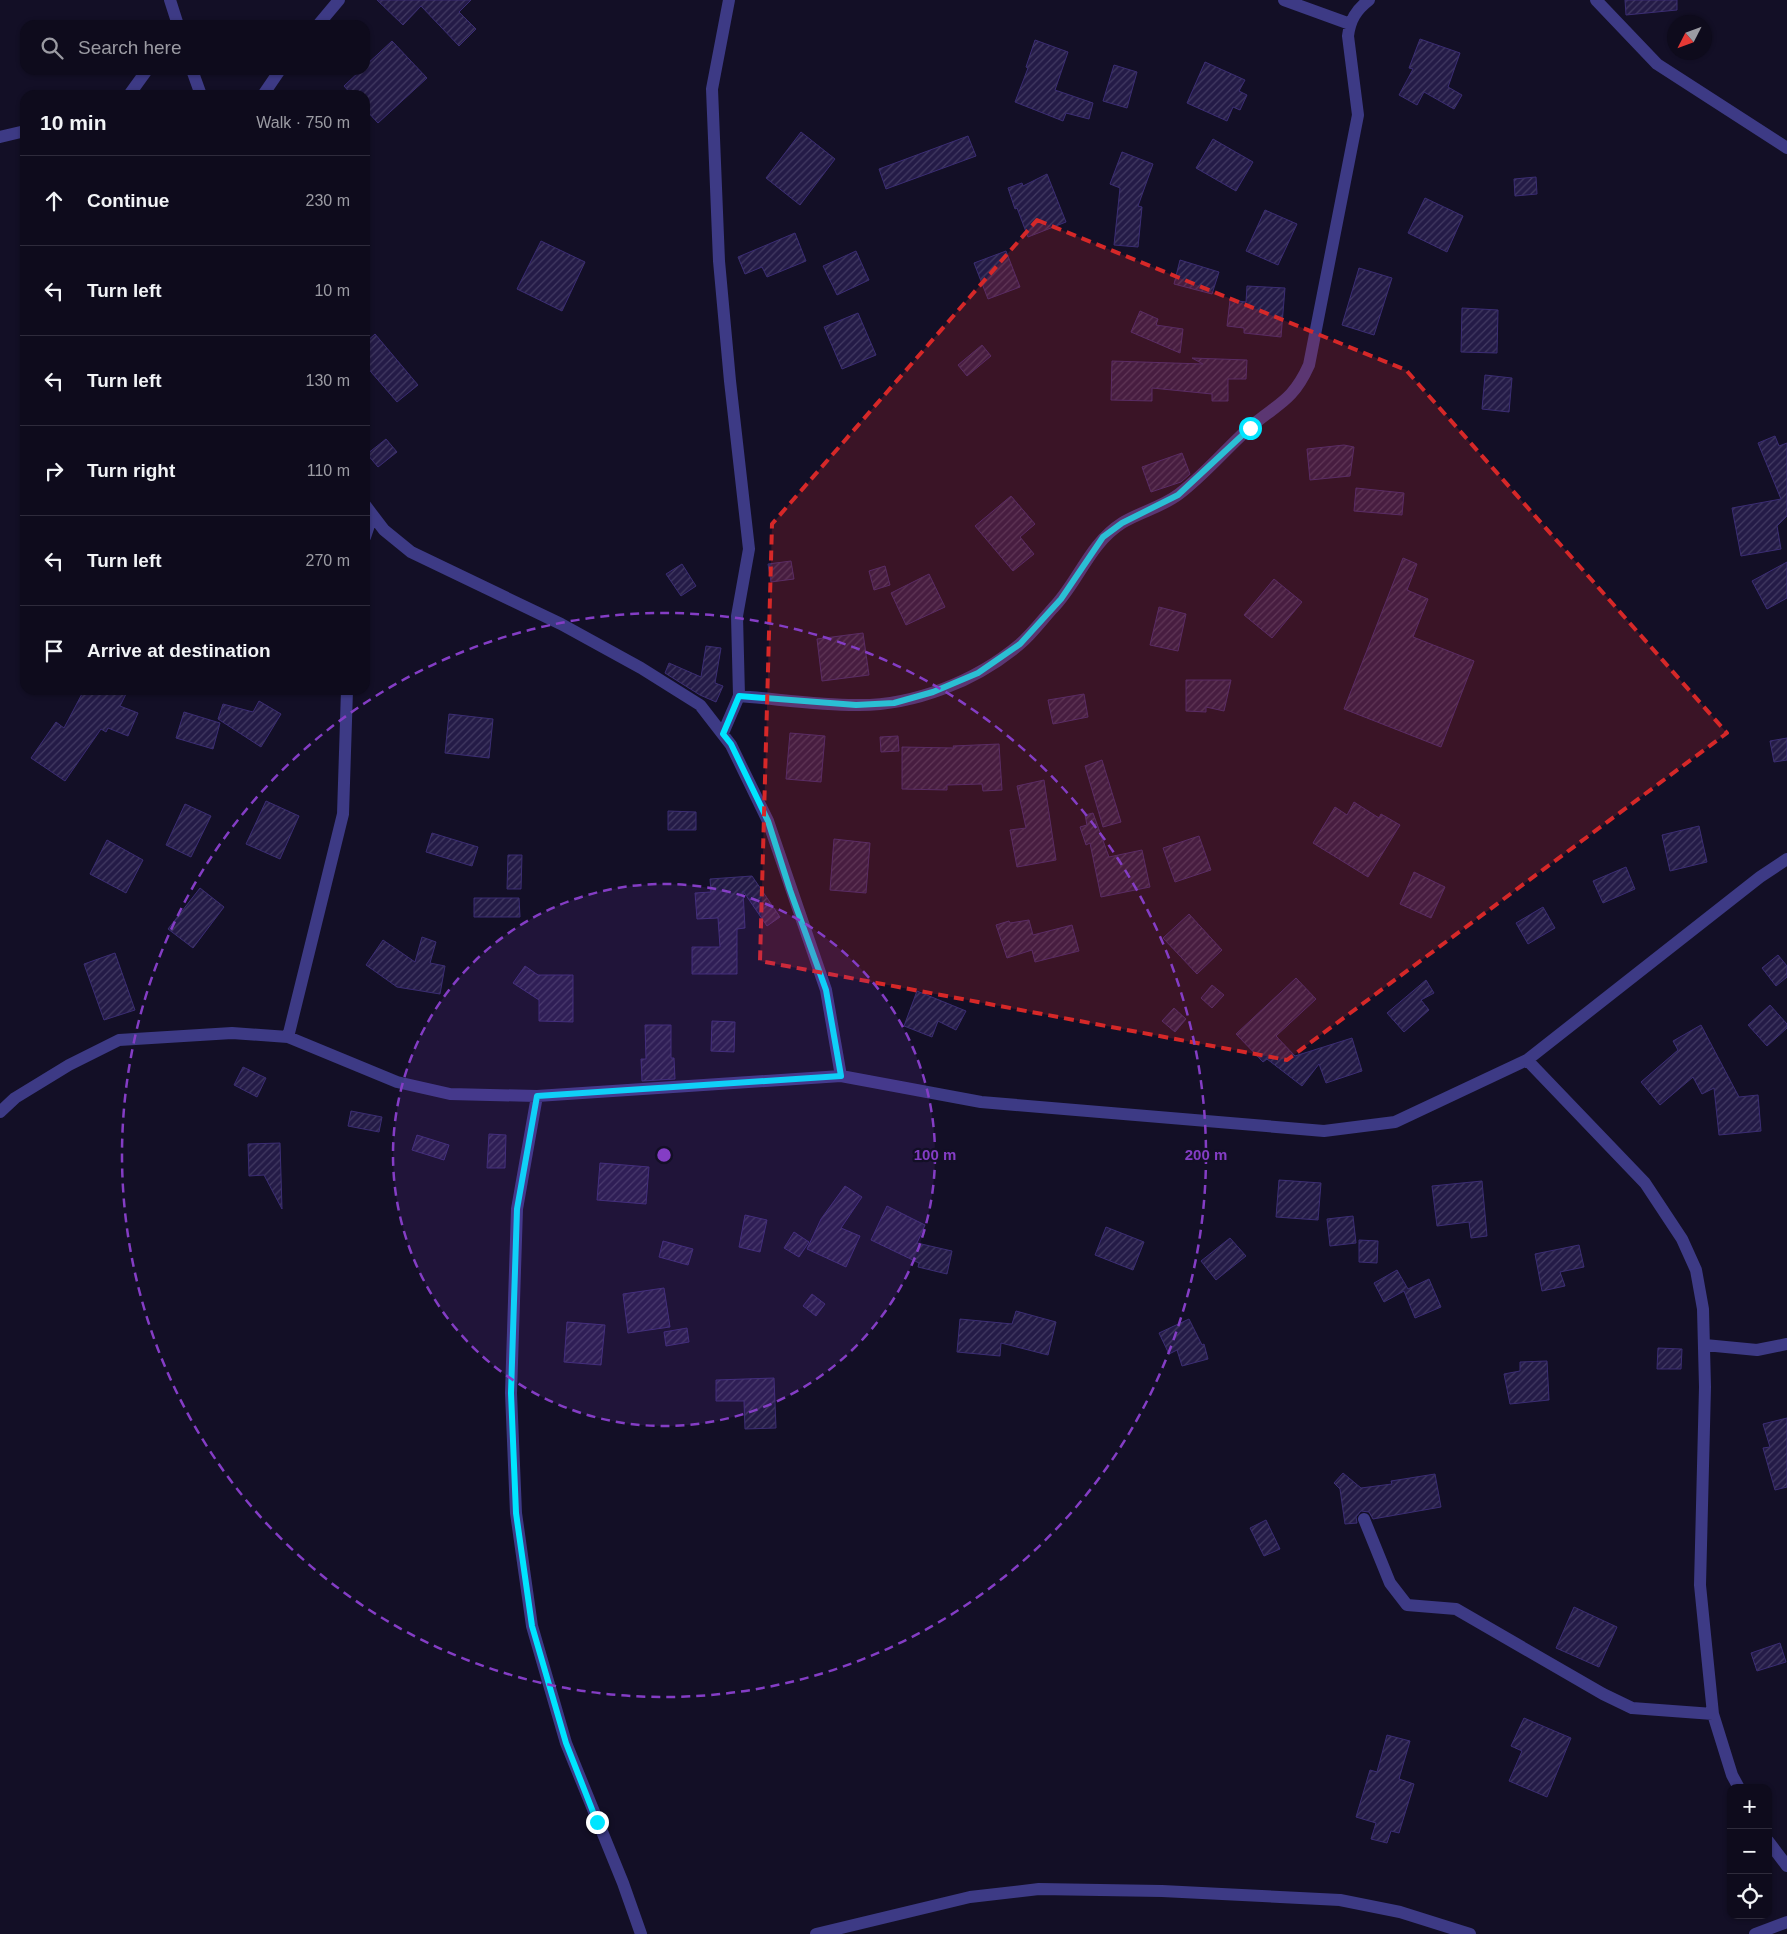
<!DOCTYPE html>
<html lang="en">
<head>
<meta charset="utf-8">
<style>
	body { margin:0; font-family:Helvetica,sans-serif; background:#171425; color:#f1f3f6 }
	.controls { position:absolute; right:15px; bottom:15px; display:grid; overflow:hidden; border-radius:10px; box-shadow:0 1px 4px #0004 }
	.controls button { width:45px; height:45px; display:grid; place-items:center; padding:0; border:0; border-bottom:1px solid #2e2b3b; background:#0e0b1c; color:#f1f3f6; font:25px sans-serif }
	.compass { position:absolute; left:1667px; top:15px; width:45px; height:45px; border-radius:50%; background:#0e0b1c; box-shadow:0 1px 4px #0004; rotate:228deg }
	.stop { position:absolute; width:15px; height:15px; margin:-11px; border:4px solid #00e5ff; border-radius:50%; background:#fff }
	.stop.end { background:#00e5ff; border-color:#fff; box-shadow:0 1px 5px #0008 }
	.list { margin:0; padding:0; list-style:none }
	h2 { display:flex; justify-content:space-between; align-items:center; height:65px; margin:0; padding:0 20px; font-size:21px }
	h2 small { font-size:16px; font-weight:400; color:#9b9ba3 }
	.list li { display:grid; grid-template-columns:32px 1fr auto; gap:15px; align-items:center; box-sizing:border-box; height:90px; padding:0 20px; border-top:1px solid #2e2b3b }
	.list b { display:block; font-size:19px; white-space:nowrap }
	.list em { font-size:16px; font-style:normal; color:#9b9ba3 }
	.icon { flex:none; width:28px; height:28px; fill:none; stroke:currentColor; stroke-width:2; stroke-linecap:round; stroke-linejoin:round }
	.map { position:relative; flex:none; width:1787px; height:1934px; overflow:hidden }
	.search { position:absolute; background:#0e0b1c; box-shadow:0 1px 4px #0004; left:20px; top:20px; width:350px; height:55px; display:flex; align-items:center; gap:12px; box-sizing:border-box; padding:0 18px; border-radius:15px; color:#9b9ba3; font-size:19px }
	.panel { position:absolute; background:#0e0b1c; box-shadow:0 1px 4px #0004; left:20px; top:90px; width:350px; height:605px; border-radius:15px }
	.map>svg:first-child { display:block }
</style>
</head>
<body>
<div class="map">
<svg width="1787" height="1934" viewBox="0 0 1787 1934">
	<defs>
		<pattern id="building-hatch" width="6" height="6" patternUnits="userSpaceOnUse" patternTransform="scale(1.25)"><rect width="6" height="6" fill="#241b47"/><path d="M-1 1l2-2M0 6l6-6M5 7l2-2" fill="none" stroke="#433b63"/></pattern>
	</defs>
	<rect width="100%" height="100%" fill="#130f26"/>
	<path fill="url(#building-hatch)" stroke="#3b2d73" d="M377,0h94l-12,12 17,17 -17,17 -38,-40 -18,19z
		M1625,0h52v10l-51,5z
		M1420,39l40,14 -12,34 14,8 -8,14 -30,-17 -7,13 -18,-10 14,-26 -4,-1z
		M1035,40l33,12 -13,38 38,13 -4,16 -23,-6 -3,8 -48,-19 13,-34 -2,-1z
		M392,41l35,37 -49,45 -13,-14v-14h-13l-8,-9 17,-16h4v-4z
		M1205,62l40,18 -6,11 8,4 -7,15 -7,-3 -6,14 -40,-18z
		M1114,65l23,7 -10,36 -24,-7z
		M801,132l34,27 -35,46 -34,-27z
		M968,136l8,20 -90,33 -7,-20z
		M1213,139l40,23 -17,29 -40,-23z
		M1122,152l31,12 -15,42 4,1 -4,40 -24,-2 6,-57 -10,-4z
		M1047,174l19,48 -38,15 -11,-29 -2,1 -7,-21 14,-5 1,3z
		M1536,177l1,17 -22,2 -1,-17z
		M1425,198l38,18 -16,36 -39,-19z
		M1265,210l32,14 -19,41 -32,-14z
		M795,233l11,28 -39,16 -5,-10 -17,7 -7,-17z
		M541,241l44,21 -23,49 -45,-22z
		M856,251l13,29 -32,15 -14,-29z
		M1006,251l14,36 -32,12 -14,-36z
		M1180,260l39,12 -7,22 -38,-10z
		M1359,268l33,10 -18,57 -32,-10z
		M1247,286l38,2 -4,49 -37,-4v-5l-17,-2 3,-26 16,2z
		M1462,308l36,2 -1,43 -36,-1z
		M1140,311l18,8 -2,6 27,4 -3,24 -49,-21z
		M858,313l18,42 -34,14 -18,-42z
		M375,334l43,51 -21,17 -32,-37v-22z
		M982,345l9,11 -24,20 -9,-11z
		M1192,358l55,2 -1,19h-18v22h-16v-7l-60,-6v13l-41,-1 1,-39 91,3z
		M1485,375l27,3 -3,34 -27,-3z
		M1775,436l4,10 8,-3v73l-10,10 4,23 -40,7 -9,-48 49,-9 -23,-56z
		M386,439l11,13 -19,15 -11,-13z
		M1344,445l10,2 -4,29 -40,4 -3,-31z
		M1182,453l8,21 -9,8 -30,10 -9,-25z
		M1356,488l48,5 -2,22 -48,-4z
		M1011,496l24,28 -15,13 14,17 -21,17 -38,-45z
		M1403,558l14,6 -10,26 21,9 -15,38 61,24 -33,86 -97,-38z
		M791,561l3,18 -23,3 -3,-18z
		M1787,562v36l-20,11 -15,-28z
		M682,564l14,22 -15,10 -15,-22z
		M885,566l5,19 -16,5 -5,-19z
		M929,574l16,33 -39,18 -15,-32z
		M1274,579l28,23 -30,36 -28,-23z
		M1159,607l27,7 -8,37 -28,-6z
		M863,633l6,42 -47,6 -5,-42z
		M706,646l15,2 -6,35 8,3 -7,16 -16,-7 -35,-22 4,-10 32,14z
		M1186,680h45l-7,31 -18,-4v5l-20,-1z
		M84,690h44l-8,16 18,7 -10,23 -20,-8 -2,4 -5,-3 -36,52 -34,-23 25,-36 8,6z
		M1084,694l4,23 -35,7 -5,-24z
		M259,701l22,13 -20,33 -43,-28 5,-15 30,8z
		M184,712l36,11 -7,26 -37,-11z
		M449,714l44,5 -4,39 -44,-5z
		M790,733l35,3 -4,46 -35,-3z
		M898,736l1,15 -18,1 -1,-15z
		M1787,738v22l-13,2 -4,-21z
		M999,744l3,46 -19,1 -1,-7 -35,1v5l-45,-1v-42l52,1 -1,-2z
		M1102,760l19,62 -18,5 -18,-61z
		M1044,780l12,80 -39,7 -7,-37 16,-2 -9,-42z
		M266,801l33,15 -19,43 -34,-15z
		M1354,802l25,16 2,-4 19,11 -32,52 -55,-34 22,-36 12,8z
		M185,804l26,12 -20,41 -25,-12z
		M668,811l28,1v18h-28z
		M1093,813l16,44 33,-7 8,37 -49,10 -11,-54 -4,2 -6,-18 7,-2 -2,-10z
		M1699,826l8,36 -37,9 -8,-36z
		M432,833l46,14 -6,19 -46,-14z
		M1199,836l12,34 -36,12 -12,-34z
		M834,839l36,4 -4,50 -36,-3z
		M107,840l36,20 -17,33 -36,-19z
		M508,855h14l-1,34h-14z
		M1626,867l9,22 -32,14 -10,-22z
		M1414,872l31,15 -14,31 -31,-14z
		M752,876l28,41 -13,9 -24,-35 2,37 -8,1v45h-45v-27h28l-2,-29 -21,1 -2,-26 16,-1 -1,-13z
		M200,888l24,19 -31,41 -25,-19z
		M474,898h45l1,19h-46z
		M1543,907l12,21 -27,16 -12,-21z
		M1189,914l33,36 -25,24 -34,-36z
		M1029,920l4,15 39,-10 7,26 -44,11 -3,-12 -25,8 -11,-33 13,-4 1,2z
		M422,937l14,5 -6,21 15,3 -5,28 -43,-7 -31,-22 17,-25 32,22z
		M115,953l20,57 -31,10 -20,-56z
		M1778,955l9,11v11l-11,9 -14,-18z
		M525,966l13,9h35v47l-34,-1v-21l-26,-17z
		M1296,978l20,21 -40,37 19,20 57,-18 10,33 -36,12 -7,-19 -17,22 -35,-27 -4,3 -27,-28z
		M1426,980l8,13 -13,7 8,10 -25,22 -17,-19z
		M1212,985l12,10 -12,13 -11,-10z
		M917,991l49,20 -10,19 -18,-9 -6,16 -28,-11z
		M1770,1005l17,19v4l-20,18 -19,-21z
		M1174,1008l12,11 -11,13 -13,-11z
		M712,1021l23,1 -1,30 -23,-1z
		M645,1025h26v33h3l1,21 -33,2 -1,-22h5z
		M1701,1025l38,72 19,-2 3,36 -42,4 -5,-47 -12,6 -9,-17 -33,28 -19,-23 37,-32 -5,-9z
		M243,1067l23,11 -9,19 -23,-12z
		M351,1111l31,6 -3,15 -31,-6z
		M489,1134l17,1 -1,33h-18z
		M417,1135l32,10 -5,15 -32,-10z
		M280,1143l2,66 -18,-34 -15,1 -1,-32z
		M600,1163l49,4 -3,37 -49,-4z
		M1279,1180l42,3 -3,37 -42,-3z
		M1482,1181l5,55 -16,2 -2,-16 -32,4 -5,-40z
		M845,1186l17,11 -21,31 19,8 -14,31 -39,-18 14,-30z
		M887,1206l38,19 -8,18 35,8 -5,23 -29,-7 1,-4 -48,-23z
		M745,1215l22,5 -7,32 -21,-5z
		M1353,1216l3,27 -26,3 -3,-27z
		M1106,1227l38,15 -11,28 -38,-15z
		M794,1232l15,10 -10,15 -15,-9z
		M1230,1238l16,18 -30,24 -15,-19z
		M1359,1240l19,1 -1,22 -18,-1z
		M663,1241l30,8 -5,16 -29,-8z
		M1579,1245l5,22 -24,5 5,14 -23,5 -7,-37z
		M1397,1270l11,19 21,-10 12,28 -26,11 -11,-27 -20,11 -10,-19z
		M664,1288l6,39 -42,6 -5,-39z
		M812,1294l13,10 -9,12 -13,-10z
		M1016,1311l40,11 -8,33 -47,-12 -1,13 -43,-4 3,-33 52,5z
		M1189,1319l13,26 2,-1 4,15 -26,7 -5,-16 -8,4 -10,-21z
		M567,1322l38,3 -4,40 -37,-3z
		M687,1328l2,14 -23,4 -2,-14z
		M1658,1348l24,1 -1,20h-24z
		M1547,1361l2,39 -39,4 -6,-30 16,-3v-9z
		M774,1378l2,50 -31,1 -1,-28h-28v-21z
		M1787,1418v69l-12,3 -12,-42 7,-1 -7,-23z
		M1343,1473l18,15 31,-4 -1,-3 44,-7 6,33 -68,12 -4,-7 -8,-1 -5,6 1,6 -12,1 -5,-35 -6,-6z
		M1266,1520l14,29 -16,7 -14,-28z
		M1574,1607l43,20 -18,40 -43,-19z
		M1780,1643l6,19 -29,9 -6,-18z
		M1524,1718l47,20 -24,59 -38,-16 13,-30 -11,-5z
		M1387,1735l23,6 -11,38 15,5 -15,49 -8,-2 -4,12 -16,-4 5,-16 -20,-6 14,-47 7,2z"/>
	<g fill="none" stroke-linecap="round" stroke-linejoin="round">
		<path stroke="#3d3a85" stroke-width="12" d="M170,0l8,25
			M1284,0l66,24
			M1596,0l61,64 130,84
			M318,25l21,-25
			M192,70l9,25
			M129,95l18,-25
			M263,95l17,-25
			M0,137l25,-6
			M365,505l19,25 27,22 150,72 80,44 59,37 31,40 37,76 58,169 15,86
			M365,537l7,-21
			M739,696c39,3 78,9 117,9 58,1 120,-24 164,-61 12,-10 22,-24 33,-36 26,-27 36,-64 69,-85 18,-11 40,-16 57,-29 25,-19 46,-44 69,-65 28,-25 44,-26 61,-64l49,-250 -10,-79c2,-16 8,-26 21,-36
			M723,733l16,-37 -2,-80 12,-67 -19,-168 -11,-120 -7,-172 17,-89
			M288,1037l55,-223 4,-124
			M1527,1060l118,123 37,56 14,31 7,39 2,78 -5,198 13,129 19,61 7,13
			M537,1096l-20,113 -6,184 5,120 16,113 34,117 57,140 18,51
			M0,1112l15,-14 54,-33 50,-25 113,-7 56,4 109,45 53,12 87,2 304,-20 140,26 343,29 71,-9 132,-62 233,-183 27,-18
			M1705,1345l52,5 30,-6
			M1364,1519l26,64 17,22 49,4 147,85 29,14 81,6
			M1768,1841l19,25
			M816,1934l154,-37 69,-8 123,2 178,9 60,12 70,22
			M1755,1934l32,-12"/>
	</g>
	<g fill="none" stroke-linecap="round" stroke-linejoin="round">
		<path stroke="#00e5ff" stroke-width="6" d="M597,1822l-31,-79 -34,-117 -16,-113 -5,-120 6,-184 20,-113 304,-20 -15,-86 -36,-100 -22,-69 -37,-77 -8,-10 16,-38 117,9 38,-2 39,-11 45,-19 42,-29 41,-45 42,-62 19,-14 56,-28 72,-67"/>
	</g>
	<path fill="#d62828" fill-opacity="0.2" stroke="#d62828" stroke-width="4" stroke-dasharray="10 6" stroke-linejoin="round" d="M1037,220l369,150 321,363 -440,327 -527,-99 12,-437z"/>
	<circle cx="664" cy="1155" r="271" fill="#843dc5" fill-opacity=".12"/>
	<g fill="none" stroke="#843dc5" stroke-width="2.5" stroke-dasharray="9 6">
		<circle cx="664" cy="1155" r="271"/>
		<circle cx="664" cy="1155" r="542"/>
	</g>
	<circle cx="664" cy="1155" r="8" fill="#843dc5" stroke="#130f26" stroke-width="2.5"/>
	<g font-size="15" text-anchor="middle" font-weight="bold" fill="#843dc5" stroke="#130f26" stroke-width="4.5" stroke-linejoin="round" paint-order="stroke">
		<text x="935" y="1160">100 m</text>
		<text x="1206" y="1160">200 m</text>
	</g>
</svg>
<div class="controls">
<button>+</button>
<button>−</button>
<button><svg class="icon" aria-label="locate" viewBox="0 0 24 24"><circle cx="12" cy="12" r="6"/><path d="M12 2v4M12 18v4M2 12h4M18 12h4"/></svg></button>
</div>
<svg class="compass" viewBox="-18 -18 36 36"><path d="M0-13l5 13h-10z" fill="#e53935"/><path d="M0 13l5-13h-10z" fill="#9b9ba3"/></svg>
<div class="stop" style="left:1250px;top:428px"></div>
<div class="stop end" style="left:597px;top:1822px"></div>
<div class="search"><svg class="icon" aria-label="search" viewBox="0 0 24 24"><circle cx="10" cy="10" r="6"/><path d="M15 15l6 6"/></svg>Search here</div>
<section class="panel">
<h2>10 min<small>Walk · 750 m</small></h2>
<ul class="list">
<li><svg class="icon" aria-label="ahead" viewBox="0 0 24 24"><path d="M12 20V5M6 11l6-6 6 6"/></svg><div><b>Continue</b></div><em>230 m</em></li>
<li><svg class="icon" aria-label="left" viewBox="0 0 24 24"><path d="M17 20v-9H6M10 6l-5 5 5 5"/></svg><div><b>Turn left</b></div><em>10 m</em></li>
<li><svg class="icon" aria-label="left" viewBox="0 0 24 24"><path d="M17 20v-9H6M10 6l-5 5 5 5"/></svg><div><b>Turn left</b></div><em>130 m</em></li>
<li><svg class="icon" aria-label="right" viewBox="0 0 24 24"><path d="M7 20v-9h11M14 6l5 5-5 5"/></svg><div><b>Turn right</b></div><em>110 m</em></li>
<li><svg class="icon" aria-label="left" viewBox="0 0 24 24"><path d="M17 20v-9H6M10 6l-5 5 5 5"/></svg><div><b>Turn left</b></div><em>270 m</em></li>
<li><svg class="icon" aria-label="arrive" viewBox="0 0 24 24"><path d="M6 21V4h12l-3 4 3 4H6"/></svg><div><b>Arrive at destination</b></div></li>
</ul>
</section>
</div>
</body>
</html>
